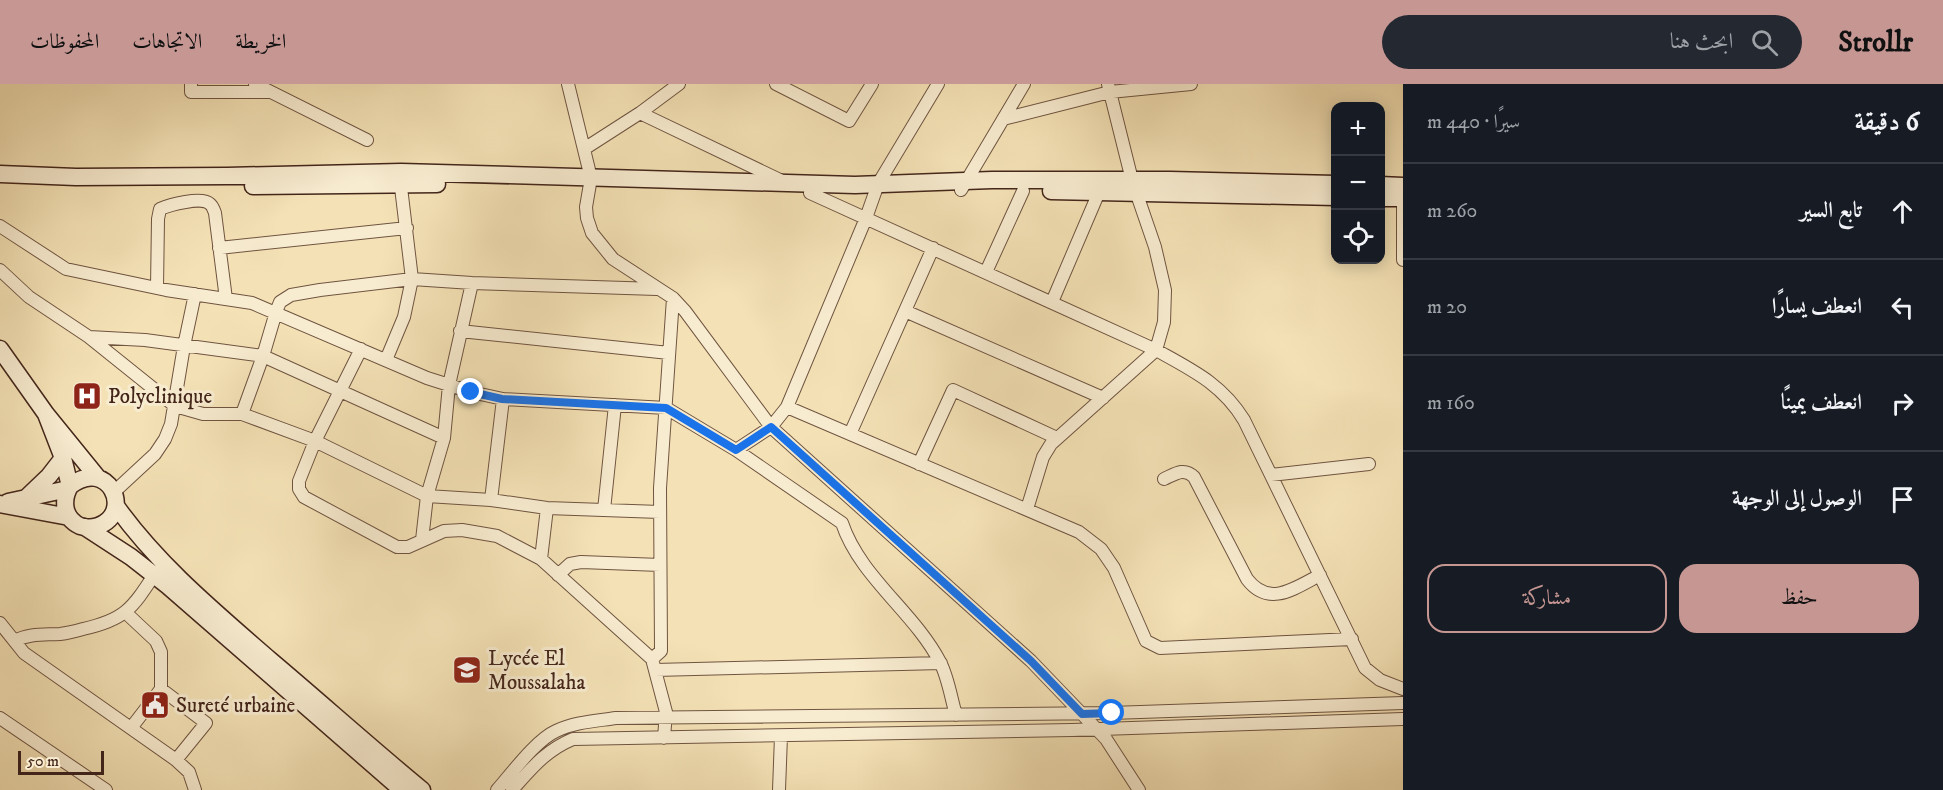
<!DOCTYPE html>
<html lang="ar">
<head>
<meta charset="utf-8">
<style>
	body { margin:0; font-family:"IM FELL DW Pica",Amiri,serif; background:#242831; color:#f1f3f6; direction:rtl }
	.controls { position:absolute; right:18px; top:18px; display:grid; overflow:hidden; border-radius:12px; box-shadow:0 3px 15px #0003 }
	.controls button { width:54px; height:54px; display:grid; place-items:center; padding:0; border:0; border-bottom:2px solid #363941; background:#171b24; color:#f1f3f6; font:30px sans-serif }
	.scale { position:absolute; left:18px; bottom:15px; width:86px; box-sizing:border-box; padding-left:6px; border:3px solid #43251a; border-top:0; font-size:16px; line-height:21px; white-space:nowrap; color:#43251a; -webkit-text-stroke:4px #f8ecd0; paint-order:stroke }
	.stop { position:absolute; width:18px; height:18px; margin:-14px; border:4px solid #1a73e8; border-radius:50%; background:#fff }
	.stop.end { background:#1a73e8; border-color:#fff; box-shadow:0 2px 6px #0008 }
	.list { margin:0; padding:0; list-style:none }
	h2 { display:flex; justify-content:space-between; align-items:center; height:78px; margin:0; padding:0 24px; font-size:26px }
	h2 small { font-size:20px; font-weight:400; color:#9ea1a6 }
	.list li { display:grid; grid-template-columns:39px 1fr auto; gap:18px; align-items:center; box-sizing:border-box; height:96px; padding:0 24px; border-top:2px solid #363941 }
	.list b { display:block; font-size:22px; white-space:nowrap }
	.list em { font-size:20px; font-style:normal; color:#9ea1a6 }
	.actions { display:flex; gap:12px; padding:18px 24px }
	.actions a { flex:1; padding:14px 0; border:2px solid #c59692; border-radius:18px; text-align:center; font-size:21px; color:#c59692 }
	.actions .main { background:#c59692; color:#111 }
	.icon { flex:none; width:33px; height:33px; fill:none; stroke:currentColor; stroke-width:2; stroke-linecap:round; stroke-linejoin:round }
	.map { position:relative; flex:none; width:1403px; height:706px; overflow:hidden; direction:ltr }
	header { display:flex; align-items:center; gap:36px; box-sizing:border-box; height:84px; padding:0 30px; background:#c59692; color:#111 }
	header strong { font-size:28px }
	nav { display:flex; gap:33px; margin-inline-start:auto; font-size:21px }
	.search { width:420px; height:54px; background:#242831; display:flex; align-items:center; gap:15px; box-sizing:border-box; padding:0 21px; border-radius:33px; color:#9ea1a6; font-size:22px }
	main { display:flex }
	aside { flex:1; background:#171b24 }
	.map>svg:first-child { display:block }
</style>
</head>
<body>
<header>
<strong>Strollr</strong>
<div class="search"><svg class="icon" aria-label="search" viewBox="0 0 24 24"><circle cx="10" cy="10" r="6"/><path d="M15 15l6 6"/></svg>ابحث هنا</div>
<nav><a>الخريطة</a><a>الاتجاهات</a><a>المحفوظات</a></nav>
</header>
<main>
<aside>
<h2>6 دقيقة<small>سيرًا · 440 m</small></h2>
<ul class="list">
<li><svg class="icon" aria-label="ahead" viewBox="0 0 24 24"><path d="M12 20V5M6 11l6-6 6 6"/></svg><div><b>تابع السير</b></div><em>260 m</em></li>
<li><svg class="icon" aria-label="left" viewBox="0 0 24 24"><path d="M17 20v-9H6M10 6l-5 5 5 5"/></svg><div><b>انعطف يسارًا</b></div><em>20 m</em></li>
<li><svg class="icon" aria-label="right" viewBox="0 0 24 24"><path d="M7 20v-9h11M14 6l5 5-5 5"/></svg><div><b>انعطف يمينًا</b></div><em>160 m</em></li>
<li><svg class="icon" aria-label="arrive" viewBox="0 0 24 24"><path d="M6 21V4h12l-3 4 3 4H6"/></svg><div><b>الوصول إلى الوجهة</b></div></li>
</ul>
<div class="actions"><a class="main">حفظ</a><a>مشاركة</a></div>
</aside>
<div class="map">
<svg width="1403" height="706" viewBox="0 0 1403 706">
	<rect width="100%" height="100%" fill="#f4e2b6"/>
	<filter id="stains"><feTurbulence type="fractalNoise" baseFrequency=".00333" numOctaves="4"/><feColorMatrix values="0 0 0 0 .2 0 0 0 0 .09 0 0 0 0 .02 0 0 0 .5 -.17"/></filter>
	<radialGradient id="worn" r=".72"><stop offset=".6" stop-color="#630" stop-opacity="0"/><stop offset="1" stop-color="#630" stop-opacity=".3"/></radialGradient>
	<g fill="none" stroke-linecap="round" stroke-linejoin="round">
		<g stroke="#6f5441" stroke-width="14">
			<path id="street" d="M191,0v8h79
				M255,0l112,56
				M568,0l23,94 -5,29 1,11 5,15 21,26 60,39 12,13 86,116 260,234 75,78 33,51
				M776,0l73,37 23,-37
				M640,29l142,68
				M1003,35l107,-27 81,-8
				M584,65l56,-36 39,-29
				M961,106l63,-106
				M1403,108v68
				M810,109l346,157c36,20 66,34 88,70l121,248 15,12 23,9
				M0,142l66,43 100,21 86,13 175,75 44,14 32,7 163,9 70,42 106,73c18,54 72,89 98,139 8,15 11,36 16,53
				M219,164l188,-20
				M0,186l29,27 60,40 86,69 28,8h39l73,27 112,55 64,4 56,8 113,4
				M986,188l37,-81
				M157,204l1,-69 2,-10c9,-4 42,-13 50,-5 2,1 4,6 5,9l11,86
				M1052,218l47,-110
				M905,227l198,87
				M460,247l209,22
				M89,253l56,3 118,16 181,82
				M361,265l-46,92 -16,40v8l5,8 93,50h11l36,-16 18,-1 35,6 44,23 111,100 14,53 -2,26
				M386,276l18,-43 8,-38 -12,-100
				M787,323l292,125 22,17 13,19 32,73 14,7 192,-9
				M242,330l21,-58 13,-44 4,-10 11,-7 29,-5 92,-11 60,4 185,6
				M850,350l83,-186
				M736,366l35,-23 16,-20 79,-189 12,-34 60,-100
				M919,380l34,-74 104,48
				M1271,391l98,-11
				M1164,395c11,-5 20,-12 30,-2l53,102c22,29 48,9 73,-4
				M114,408l41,-38 10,-15 6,-15 13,-78 11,-52
				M491,416l12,-101
				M1027,425l16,-52 8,-13 105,-94 8,-28 1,-32 -10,-43 -23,-67 -24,-96
				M604,426l11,-105
				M422,456l5,-44 17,-58 5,-53 23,-102
				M541,475l6,-51
				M558,491l12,-11 11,-2 79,3
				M125,528l31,29 5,11v37l-30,39
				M0,539l24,30 152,107 13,12 6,18
				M15,557c14,-8 30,-6 45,-7 8,-1 16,-3 23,-5 41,-9 49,-20 71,-54
				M652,575l9,-8 -1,-163 13,-190
				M655,586l286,-7
				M161,605l45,34 -30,37
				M0,634l106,72
				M497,706c15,-17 39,-50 59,-59 19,-9 40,-10 60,-13l495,-5 292,-10
				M512,706c19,-21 34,-40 61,-51l499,-9 331,-11
				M779,706l2,-54"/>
		</g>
		<g stroke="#43251a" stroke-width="19">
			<path id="secondary" d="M0,90l76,3 151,-1 174,-4 454,13 137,-5h178l166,4
				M1380,101l23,1
				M253,102l184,-2
				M1051,107l285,6
				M1380,114h23
				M0,265l46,65 52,64
				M46,330l17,44 7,28c-8,14 -7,32 10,40 6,2 12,2 18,0 37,-13 10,-70 -28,-40
				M27,413l22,-21 14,-18
				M8,418l60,-13
				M0,420l69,13
				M116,422c42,59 99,106 154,154 51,43 101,88 152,130
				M85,443l46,30 37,29 234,204"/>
		</g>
		<use href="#street" stroke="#f8ecd0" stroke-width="12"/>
		<use href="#secondary" stroke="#f8ecd0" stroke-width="16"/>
	</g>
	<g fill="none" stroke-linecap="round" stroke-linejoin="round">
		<path stroke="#1a73e8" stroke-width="8" d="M471,308l31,7 164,9 70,42 35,-23 260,234 51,53 30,-1"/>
	</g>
	<defs>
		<g id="hospital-square" transform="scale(1.5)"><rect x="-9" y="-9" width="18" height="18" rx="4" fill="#8f2418" stroke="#f8ecd0"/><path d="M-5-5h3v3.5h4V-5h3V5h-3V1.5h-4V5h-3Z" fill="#fff"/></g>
		<g id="school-square" transform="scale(1.5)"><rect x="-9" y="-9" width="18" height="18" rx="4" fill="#8f2418" stroke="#f8ecd0"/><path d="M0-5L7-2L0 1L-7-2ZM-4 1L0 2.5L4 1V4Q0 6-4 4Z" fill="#fff"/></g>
		<g id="civic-square" transform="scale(1.5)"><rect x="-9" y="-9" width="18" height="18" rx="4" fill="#8f2418" stroke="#f8ecd0"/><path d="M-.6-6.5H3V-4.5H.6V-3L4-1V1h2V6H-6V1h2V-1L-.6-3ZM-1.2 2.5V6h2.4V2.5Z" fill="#fff"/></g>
	</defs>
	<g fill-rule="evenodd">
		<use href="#hospital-square" x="87" y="312"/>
		<use href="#school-square" x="467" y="586"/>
		<use href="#civic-square" x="155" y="621"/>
	</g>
	<g text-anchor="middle" stroke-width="6" stroke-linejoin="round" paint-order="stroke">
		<g font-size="21" fill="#43251a" stroke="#f8ecd0" text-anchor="start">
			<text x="108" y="319">Polyclinique</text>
			<text x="488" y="581">Lycée El<tspan x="488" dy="24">Moussalaha</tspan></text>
			<text x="176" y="628">Sureté urbaine</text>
		</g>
	</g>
	<rect width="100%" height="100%" filter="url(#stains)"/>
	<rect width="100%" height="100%" fill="url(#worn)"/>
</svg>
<div class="controls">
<button>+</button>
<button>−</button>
<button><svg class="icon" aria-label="locate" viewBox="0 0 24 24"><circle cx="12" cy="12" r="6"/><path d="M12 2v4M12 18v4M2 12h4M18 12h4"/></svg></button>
</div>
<div class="scale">50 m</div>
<div class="stop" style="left:1112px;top:629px"></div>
<div class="stop end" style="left:471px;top:308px"></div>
</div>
</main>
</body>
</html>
